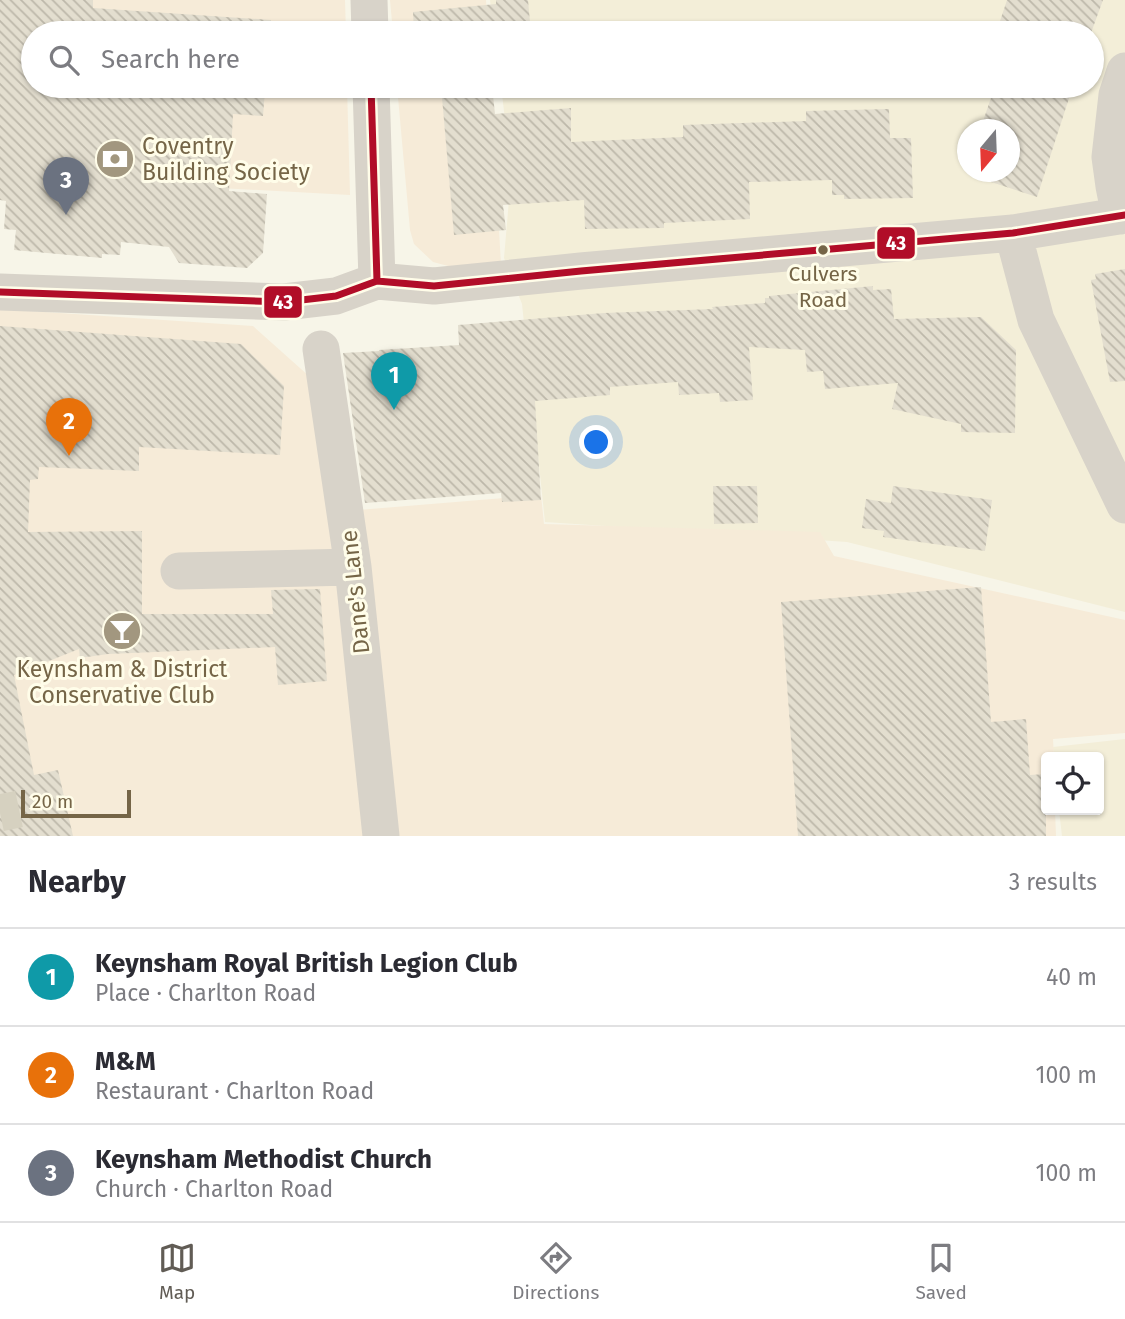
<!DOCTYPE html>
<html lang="en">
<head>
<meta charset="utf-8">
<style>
	body { margin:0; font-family:"Fira Sans",sans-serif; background:#f2f2f3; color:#2b2b33 }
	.controls { position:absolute; right:21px; bottom:21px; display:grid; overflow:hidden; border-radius:7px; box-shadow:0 2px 5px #0004 }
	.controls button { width:63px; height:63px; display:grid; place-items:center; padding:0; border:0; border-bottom:2px solid #e1e1e2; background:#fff; color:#2b2b33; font:35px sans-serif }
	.compass { position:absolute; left:957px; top:119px; width:63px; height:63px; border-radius:50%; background:#fff; box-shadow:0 2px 5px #0004; rotate:199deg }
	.scale { position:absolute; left:21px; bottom:18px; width:110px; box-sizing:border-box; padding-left:7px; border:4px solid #756547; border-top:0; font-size:19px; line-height:24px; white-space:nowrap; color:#756547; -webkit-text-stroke:5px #fffde9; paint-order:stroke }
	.you { position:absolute; left:597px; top:443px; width:24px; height:24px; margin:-18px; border:5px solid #fff; border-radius:50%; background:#1a73e8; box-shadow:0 0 0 10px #1a73e833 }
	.badge { display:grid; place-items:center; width:46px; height:46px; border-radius:50%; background:#615c55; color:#fff; font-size:23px; font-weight:700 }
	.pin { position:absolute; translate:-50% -58px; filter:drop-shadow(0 2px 4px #0008) }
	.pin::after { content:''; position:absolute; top:37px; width:24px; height:21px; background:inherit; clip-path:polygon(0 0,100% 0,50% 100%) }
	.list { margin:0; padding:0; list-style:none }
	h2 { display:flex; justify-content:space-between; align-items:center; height:91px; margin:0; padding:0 28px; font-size:30px }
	h2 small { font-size:23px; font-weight:400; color:#7c7c81 }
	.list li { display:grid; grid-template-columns:46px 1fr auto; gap:21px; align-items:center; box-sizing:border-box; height:98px; padding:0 28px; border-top:2px solid #e1e1e2 }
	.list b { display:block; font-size:26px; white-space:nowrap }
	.list p { margin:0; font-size:23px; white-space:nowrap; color:#7c7c81 }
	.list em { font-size:23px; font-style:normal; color:#7c7c81 }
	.icon { flex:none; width:38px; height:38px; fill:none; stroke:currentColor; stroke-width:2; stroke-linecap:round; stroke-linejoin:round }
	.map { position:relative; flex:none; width:1125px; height:836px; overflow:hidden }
	.search { position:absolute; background:#fff; box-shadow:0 2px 5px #0004; left:21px; right:21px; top:21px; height:77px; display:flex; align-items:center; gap:18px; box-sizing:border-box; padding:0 24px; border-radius:38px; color:#7c7c81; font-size:26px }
	.sheet { height:385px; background:#fff }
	nav { display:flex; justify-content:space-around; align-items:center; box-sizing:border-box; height:98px; border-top:2px solid #e1e1e2; background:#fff; font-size:19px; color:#7c7c81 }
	nav a { display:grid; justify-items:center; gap:4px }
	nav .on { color:#615c55 }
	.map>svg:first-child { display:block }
</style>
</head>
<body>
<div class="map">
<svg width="1125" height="836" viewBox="0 0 1125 836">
	<defs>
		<pattern id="building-back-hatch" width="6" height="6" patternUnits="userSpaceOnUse" patternTransform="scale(1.75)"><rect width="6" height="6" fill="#e3decf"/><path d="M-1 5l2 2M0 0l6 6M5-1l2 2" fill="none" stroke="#bdb8aa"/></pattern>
	</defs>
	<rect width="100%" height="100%" fill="#f7f5e8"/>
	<path fill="#f3eed8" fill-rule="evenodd" d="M490,0h635v612l-278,-70 -302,-20 -23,-218 -18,-46 5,-58 -2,-64 -6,-50h591v-53h-598zM968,130h42v42h-42z
		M1125,739v97h-63l-3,-26h40v-53h-45l-1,-10z"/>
	<path fill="#f6ebd8" d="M0,0h345l1,33h-313v53h314l3,109 -350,-19z
		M390,0h96l2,33h-95z
		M397,86h94l10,179 -49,2 -19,-5 -19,-18 -4,-14z
		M0,309l253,17 57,51 24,135 207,-17 3,29 276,8 14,24 291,64v113l-72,6 1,18h-8v53h9l1,26h-1056z"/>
	<path fill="url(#building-back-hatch)" d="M0,0h93v8l178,12 -1,13h-237v53h234v4h-2l-2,26 -30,-2 -4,77 38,3 -4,59 -16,15 -68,-5 -10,-16 -48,-5 -1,13 -18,-1v4l-88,-8 2,-20 -12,-1 2,-28 -6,-1z
		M496,0h32l3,33h-117l-1,-21 83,-8z
		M1007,0h96l-12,33h-95z
		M441,86h51l3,28 76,-6v34l112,-5v-12l123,-4v-10l83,-2 1,29h21l2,60 -69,1v-4h-12v-15l-83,2 1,37 -86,4v5l-79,1 -1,-29 -81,5 3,25 -52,5z
		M995,86h78l-36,111 -49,-16 3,-9h19v-42h-30z
		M1125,269v112l-15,1 -19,-102 5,-1 -1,-5z
		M873,286v4l18,-1 3,30 87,-2 35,33 -1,83 -54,-1v-8l-69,-15 6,-26 -73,6 -2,-18 -16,1 -2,-22 -56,-3 4,53 -33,2 -1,-9 -40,2 -1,-13 -68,5v8l-75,6 6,99 -39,2 -1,-9 -136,10 -22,-150 36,-2v-1l80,-5 -1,-20 146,-12 109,-4 -1,-2 53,-4v-5h4v-2z
		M0,326l241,18 43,42 -4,69 -141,-8v24l-100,-4 -1,12 -8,1 -2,52 114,-1v83h131l-2,-24 49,-1 7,92 -49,4 -3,-38 -167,7 -28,4 -1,-9 -65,26 20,100 24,-5 15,66h-73z
		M713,486h44l1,37 -44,1z
		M893,486l99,14 -7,51 -102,-14 1,-6 -22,-3 4,-29 25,4z
		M981,587l10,135 35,-3 4,56 16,-1v62h-248l-17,-234z"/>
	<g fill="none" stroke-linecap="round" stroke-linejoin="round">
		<path stroke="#d6d1c0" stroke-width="37" stroke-dasharray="37 18" stroke-linecap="butt" d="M0,813l19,-4"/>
		<path stroke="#d8d3c9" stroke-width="37" d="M369,0l1,33
			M371,86l6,195
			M1120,216l-6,-30 -4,-29 7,-62 8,-24
			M1013,233l23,87 89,185
			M0,292l284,10 52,-6 41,-15 57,5 147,-15 432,-38 112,-18
			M321,349l32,218 28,269
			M179,571l174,-4"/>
		<g stroke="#fffde9" stroke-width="12">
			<path id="bus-1" d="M371,86l6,195
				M0,292l284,10 52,-6 41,-15 57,5 147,-15 432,-38 112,-18"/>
		</g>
		<use href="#bus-1" stroke="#b10d28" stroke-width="7"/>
	</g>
	<defs>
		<g id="bank-disc" transform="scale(2.0125)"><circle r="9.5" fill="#a2977f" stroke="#fffde9"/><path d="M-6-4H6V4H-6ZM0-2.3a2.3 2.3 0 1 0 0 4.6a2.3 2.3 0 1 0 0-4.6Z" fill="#fff"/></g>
		<g id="bar-disc" transform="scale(2.0125)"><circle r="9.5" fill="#a2977f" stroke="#fffde9"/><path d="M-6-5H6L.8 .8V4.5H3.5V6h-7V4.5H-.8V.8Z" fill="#fff"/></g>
	</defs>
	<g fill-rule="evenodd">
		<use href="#bank-disc" x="115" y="159"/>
		<use href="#bar-disc" x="122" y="631"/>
	</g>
	<circle fill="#756547" stroke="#fffde9" stroke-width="2.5" cx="823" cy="250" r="6"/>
	<g text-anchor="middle" stroke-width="6" stroke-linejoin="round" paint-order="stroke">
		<g font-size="21" fill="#756547" stroke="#fffde9">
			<text x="823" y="281">Culvers<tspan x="823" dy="26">Road</tspan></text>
		</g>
		<g font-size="23" fill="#756547" stroke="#fffde9" text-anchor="start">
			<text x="142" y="154">Coventry<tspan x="142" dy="26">Building Society</tspan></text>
			<text x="122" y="677" text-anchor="middle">Keynsham &amp; District<tspan x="122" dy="26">Conservative Club</tspan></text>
		</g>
		<g font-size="23" fill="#756547" stroke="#fffde9">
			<text transform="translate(355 592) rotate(-96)" y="8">Dane's Lane</text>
		</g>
	</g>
	<g stroke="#fffde9" stroke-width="2.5">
		<rect x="876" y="226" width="40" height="34" rx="7" fill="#b10d28"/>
		<rect x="263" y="285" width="40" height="34" rx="7" fill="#b10d28"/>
	</g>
	<g font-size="19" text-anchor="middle" font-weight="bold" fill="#fff">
		<text x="896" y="250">43</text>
		<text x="283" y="309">43</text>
	</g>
</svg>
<div class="controls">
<button><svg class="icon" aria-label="locate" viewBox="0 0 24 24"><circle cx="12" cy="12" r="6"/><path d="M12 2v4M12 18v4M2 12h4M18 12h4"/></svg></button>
</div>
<svg class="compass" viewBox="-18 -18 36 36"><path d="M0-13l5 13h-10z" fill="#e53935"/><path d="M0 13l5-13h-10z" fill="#7c7c81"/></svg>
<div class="scale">20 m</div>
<div class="you"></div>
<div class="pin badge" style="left:394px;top:410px;background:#0f9aa8">1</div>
<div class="pin badge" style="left:69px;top:456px;background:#e8710a">2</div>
<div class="pin badge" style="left:66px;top:215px;background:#6b7280">3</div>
<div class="search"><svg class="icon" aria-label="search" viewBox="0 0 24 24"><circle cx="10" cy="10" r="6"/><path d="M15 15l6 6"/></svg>Search here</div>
</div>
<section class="sheet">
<h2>Nearby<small>3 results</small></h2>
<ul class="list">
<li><span class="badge" style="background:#0f9aa8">1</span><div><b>Keynsham Royal British Legion Club</b><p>Place · Charlton Road</p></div><em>40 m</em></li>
<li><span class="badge" style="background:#e8710a">2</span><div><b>M&amp;M</b><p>Restaurant · Charlton Road</p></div><em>100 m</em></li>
<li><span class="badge" style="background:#6b7280">3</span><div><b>Keynsham Methodist Church</b><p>Church · Charlton Road</p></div><em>100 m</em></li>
</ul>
</section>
<nav>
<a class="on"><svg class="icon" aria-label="map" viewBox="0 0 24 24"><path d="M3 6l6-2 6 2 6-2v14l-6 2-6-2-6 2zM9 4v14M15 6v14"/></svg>Map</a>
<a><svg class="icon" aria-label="directions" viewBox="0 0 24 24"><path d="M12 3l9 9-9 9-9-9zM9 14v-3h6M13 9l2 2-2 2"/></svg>Directions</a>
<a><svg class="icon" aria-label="saved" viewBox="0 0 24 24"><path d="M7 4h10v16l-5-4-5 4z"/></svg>Saved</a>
</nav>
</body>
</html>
